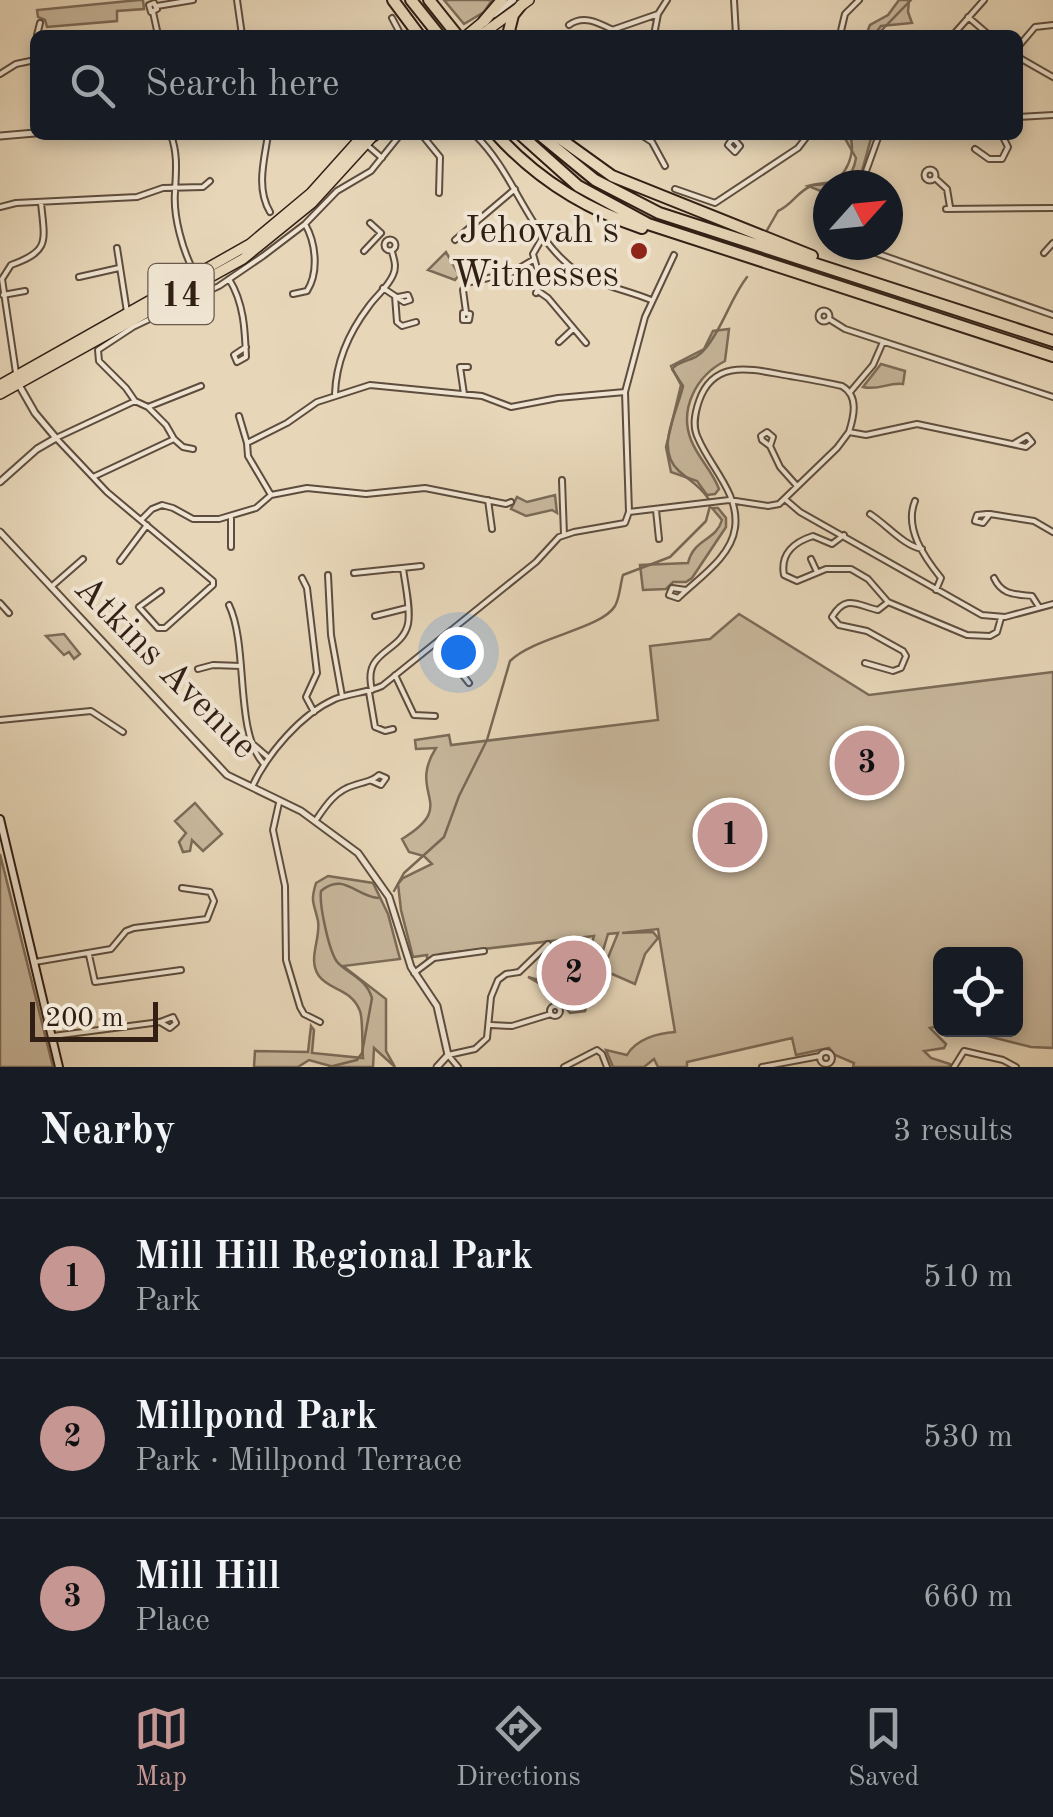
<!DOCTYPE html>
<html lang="en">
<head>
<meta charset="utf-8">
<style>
	body { margin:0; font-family:"Old Standard TT",serif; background:#242831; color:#f1f3f6 }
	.controls { position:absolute; right:30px; bottom:30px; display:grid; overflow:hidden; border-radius:15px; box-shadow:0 5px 15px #0003 }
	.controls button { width:90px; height:90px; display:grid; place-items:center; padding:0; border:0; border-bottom:2px solid #363941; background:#171b24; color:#f1f3f6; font:50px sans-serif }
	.compass { position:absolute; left:813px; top:170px; width:90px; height:90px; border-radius:50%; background:#171b24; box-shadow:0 5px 15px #0003; rotate:63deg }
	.scale { position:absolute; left:30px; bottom:25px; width:128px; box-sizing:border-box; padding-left:10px; border:5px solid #311f15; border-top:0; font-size:28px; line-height:35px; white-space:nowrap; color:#311f15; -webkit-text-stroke:8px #efe4d1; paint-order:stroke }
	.you { position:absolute; left:458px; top:652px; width:35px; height:35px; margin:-25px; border:8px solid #fff; border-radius:50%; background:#1a73e8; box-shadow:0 0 0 15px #1a73e833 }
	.badge { display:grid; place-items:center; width:65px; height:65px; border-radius:50%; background:#c59692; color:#111; font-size:32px; font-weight:700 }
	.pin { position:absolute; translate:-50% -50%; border:5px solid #fff; box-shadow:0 2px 10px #0006 }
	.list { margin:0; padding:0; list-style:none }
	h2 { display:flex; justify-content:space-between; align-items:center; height:130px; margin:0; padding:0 40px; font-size:42px }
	h2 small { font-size:32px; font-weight:400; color:#9ea1a6 }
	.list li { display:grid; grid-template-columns:65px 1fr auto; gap:30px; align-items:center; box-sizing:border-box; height:160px; padding:0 40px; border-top:2px solid #363941 }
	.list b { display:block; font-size:38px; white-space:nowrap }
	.list p { margin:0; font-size:32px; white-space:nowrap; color:#9ea1a6 }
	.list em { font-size:32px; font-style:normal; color:#9ea1a6 }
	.icon { flex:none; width:55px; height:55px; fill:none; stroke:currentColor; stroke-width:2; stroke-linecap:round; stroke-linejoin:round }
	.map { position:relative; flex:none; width:1053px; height:1067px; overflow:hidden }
	.search { position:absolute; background:#171b24; box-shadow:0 5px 15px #0003; left:30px; right:30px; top:30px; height:110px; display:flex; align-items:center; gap:25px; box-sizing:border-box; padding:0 35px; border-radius:15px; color:#9ea1a6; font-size:38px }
	.sheet { height:610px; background:#171b24 }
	nav { display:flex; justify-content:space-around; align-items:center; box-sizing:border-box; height:140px; border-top:2px solid #363941; background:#171b24; font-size:28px; color:#9ea1a6 }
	nav a { display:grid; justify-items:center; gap:5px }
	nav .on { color:#c59692 }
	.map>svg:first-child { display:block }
</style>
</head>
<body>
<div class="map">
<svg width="1053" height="1067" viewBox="0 0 1053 1067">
	<rect width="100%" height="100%" fill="#e7d6b8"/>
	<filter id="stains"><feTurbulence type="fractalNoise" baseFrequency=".002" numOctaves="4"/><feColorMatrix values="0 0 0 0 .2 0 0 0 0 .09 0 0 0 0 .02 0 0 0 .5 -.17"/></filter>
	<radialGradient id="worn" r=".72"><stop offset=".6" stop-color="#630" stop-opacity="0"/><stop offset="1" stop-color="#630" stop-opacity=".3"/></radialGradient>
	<path fill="#c8b79c" stroke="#7c6b58" stroke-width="2.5" d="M139,0h4l1,9 -27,2v10l-70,6 -2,-7 -7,-3 -1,-7z
		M444,0h48l-8,12 -20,12z
		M899,0h10l-1,12 4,11 -31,3 -7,9h-8l4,-10 18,-10z
		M525,135h10l54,45 49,28 171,61 -4,2c-75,-27 -152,-44 -221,-86 -22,-13 -40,-34 -59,-50z
		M843,135h29l-14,50h-30v9l-20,-8c25,-7 43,3 48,-28z
		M446,252l13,23 -4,5 -27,-10z
		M826,274l227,72v7l-230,-76z
		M729,329l-4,32c-29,15 -46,48 -34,79 7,18 21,30 28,49l-4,5 -8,1 -10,-14 -26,-9 -5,-25 15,-62 -10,-19 33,-17 9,-18z
		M881,364l24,7 -2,13c-15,-2 -24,7 -40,3z
		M555,495l2,18 -5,-3 -26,6 -15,-7 6,-12 10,5z
		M712,508h6l8,10v9l-34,51 -6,4h-13l-7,7 -23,1 -3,-25 48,-2c6,-25 28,-22 34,-43z
		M739,614l130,81 184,-23v376l-22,-1 -67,-17h52v-76h-76v72l-10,2 16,16 -2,4 -20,3 7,7 19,6 -1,3h-96l1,-4 -19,-8 -6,-7 -33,7 -4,-17 -105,24v5h-29l-4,-8 -10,8h-31l-7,-17 21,5c9,-16 31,-22 48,-23l-17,-103 -36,4 31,-1 5,6 -13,16 -10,30 -32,-14 15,-37 -10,1 -23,77 -15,2 -7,-9 6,-18h-25l-16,-9 21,6 3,-12 15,-12 20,1 7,-24 -153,18 -14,5v-4l-14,2 -12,-47 -3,-26 5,-6 29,-14 -8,-8 -15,-4 -7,-13c58,-35 4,-44 34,-91l-20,1 -1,-9 34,-5 2,10 207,-25 -8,-74 60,-7z
		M64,634l16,20 -6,5 -5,-7 -5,3 -18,-19z
		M195,803l27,31 -19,17 -11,-11 -2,11 -7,1 -4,-10 7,-9 -11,-12z
		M0,854l53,213h-53z
		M328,876l45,7 15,31 12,45 -57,7 43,33v52l9,16 -21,-19 -1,19h-39l-25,-7 -11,7h-44l1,-16 53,1 3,-26 3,4 -2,23 51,5c-1,-11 0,-40 -3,-47 -9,-23 -30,-20 -41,-35 -12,-17 2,-37 -1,-55 -4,-19 -8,-18 -2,-38z"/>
	<path fill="#a99881" stroke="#796856" stroke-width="2.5" d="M583,966l5,5 -8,12 -7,21 -7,3 -2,-9 5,-10 -8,-4 -3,-8z"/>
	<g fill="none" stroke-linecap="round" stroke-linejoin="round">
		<path stroke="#796856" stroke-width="2.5" d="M877,35l34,-35
			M766,232l12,-21c14,-6 20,-20 33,-25 5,-2 12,-1 17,-2 19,-6 28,-32 22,-49
			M708,498c-9,-13 -18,-17 -29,-27 -25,-22 -1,-60 4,-85l-11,-17c8,-10 23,-7 33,-20 18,-21 25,-50 42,-72
			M394,891l10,-18 40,-36 15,-41 28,-56 23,-79c24,-24 91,-32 105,-55 5,-9 5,-21 8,-31l47,-18 36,-36 4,-15
			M329,1067l28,-7 5,-7 10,-55c-6,-19 -20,-22 -34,-35 -9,-10 -19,-59 -17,-72 22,-19 35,5 57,7"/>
		<g stroke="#5e4d3e" stroke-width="8">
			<path id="minor" d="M237,0l5,35
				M734,0l2,35
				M154,3l3,6 -6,3 -2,-7z
				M157,6l36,-6
				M153,12l5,23
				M968,17l21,18
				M392,18l9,17
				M569,25c14,-10 28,-3 42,4
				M37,35l3,-12
				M608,35l4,-5 46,-16
				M654,35l4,-21 9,-14
				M840,35l5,-21 14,-14
				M953,35l31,-35
				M1018,47l17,-20 18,-2
				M1018,57l35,20
				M0,74l16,-10 19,-4
				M1018,117l35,-2
				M171,135c7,20 5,36 4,57 -2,25 8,59 19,80
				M268,135c-4,26 -12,53 2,77
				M422,135l18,22 -1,36
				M475,135c41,39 55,105 103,137 23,14 49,18 73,28
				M641,135l11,7 13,24
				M733,138l7,8 -5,6 -7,-7 7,-10
				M367,145l15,13
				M975,149l14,10h13l6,-12 -6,-12
				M924.5 175a5.5 5.5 0 1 1 11 0a5.5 5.5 0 1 1-11 0Z
				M935,178l12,11 3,18
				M861,185l18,-50
				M675,189l40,14 83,-55 10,-13
				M0,207l16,-4 121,-6 26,-9 40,-1 7,-6
				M946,209l107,-1
				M828,222v16
				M384.5 245a5.5 5.5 0 1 1 11 0a5.5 5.5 0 1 1-11 0Z
				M455,240l60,-51
				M853,245l200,70
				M117,248l10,64
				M364,251l17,-18 -11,-10
				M1044,253l9,-10
				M79,277l40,-9
				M229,279c15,24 16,51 17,78l-9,5 -3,-7 12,-8
				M383,288l21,14 6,-2 -2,-5 -10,2
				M538,291l10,7 38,45
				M536,293l5,-11 -8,-28 11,-19
				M293,294l14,-3c12,-19 9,-48 -2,-67
				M3,295l22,-4
				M395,296l2,26 5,4 14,-4
				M818.5 316a5.5 5.5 0 1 1 11 0a5.5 5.5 0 1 1-11 0Z
				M466,312l-3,-22 3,-7 45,-10 22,-13
				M463,313l7,1 -1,6h-6z
				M829,319l16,10 208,68
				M559,342l14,-13
				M16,373l-14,-94 9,-14c39,-14 34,-23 30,-62
				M851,391l22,-26 10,-23
				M335,394c1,-32 15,-63 34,-88 7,-10 19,-19 24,-31 4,-8 1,-16 -1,-23
				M464,394l-4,-27h8
				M135,401l-79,37 51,54 106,89v4l-48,43h-7l-19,-21 22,-16
				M148,407l53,-21
				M239,416l8,27
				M770,446l-8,-6 -1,-4 6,-4 6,5 -3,9 10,21 17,19
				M193,449l-10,-2 -9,-8 -8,-14 -18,-18 -13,-6 -9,-13 -27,-27 -1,-11 35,-23 86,-41 44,-30 42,-32 32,-33 34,-20 29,-36
				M93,477l81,-38
				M562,480l2,55
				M271,495l-23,-39 -1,-13 40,-20 30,-21 53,-17 112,11 29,11 47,-9 67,-6
				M488,500l4,29
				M786,500l14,12 182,103 23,2 48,-13
				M915,501c-11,27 9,56 26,77l-5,12
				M656,510l3,29
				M629,512l100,-12 39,6 11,-2 58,-56 12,-16 17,3 51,-11 109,23 6,-5 -5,-6 -12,7
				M870,514c17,11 34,32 52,35
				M987,514h3l-7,9 -8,-2 2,-6z
				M990,514l44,7 19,11
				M231,518v29
				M141,520l11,-11 10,-4 11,3 20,11h26l37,-11 15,-13 36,-7 59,6 59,-6 81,16 5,-2
				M844,535l-12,9 -19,-8c-19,6 -33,18 -29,39l13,6 29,-12h25l17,10 20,23 79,33 23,1 7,-4 4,-14
				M811,559l6,13
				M120,561l27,-36
				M354,573l67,-7
				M328,575l3,60 11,61
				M302,578l5,10 10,85 -11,24 8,15
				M994,578c8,17 20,16 38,18l7,11
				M51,587l32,-28
				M686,590l-14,-2 -3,7 9,3c19,-19 53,-40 57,-70 5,-34 -25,-61 -37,-90 -6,-12 -3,-25 1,-37 15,-44 55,-31 91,-25 17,3 35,6 52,10 17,10 12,30 7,46
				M0,603l9,10
				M229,605c20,42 5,128 35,159
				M375,616l32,-8
				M437,642l32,41
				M865,663l28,8 8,-3 5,-12 -3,-5 -36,-20 -28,-6 -7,-8c14,-23 24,-12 46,-7l9,-7
				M198,669l15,-4 28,1
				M395,675l19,40 21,1
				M372,690c-10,-41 29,-36 36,-66 3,-16 -3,-39 -5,-56
				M369,692l6,35 10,4 8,-2
				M0,720l91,-9 32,21
				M254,745l15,13
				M252,787c15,-33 49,-73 83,-88 15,-6 31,-6 47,-13l154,-124 23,-25 15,-5 51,-9 4,-11 -4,-120 20,-75 29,-62
				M279,803l-6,27 12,56 1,74 14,47 4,7 16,8
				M316,820c10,-15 20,-30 39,-35 11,-4 16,-3 24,-10l7,3 -5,7 -9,-4
				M89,955l6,27 86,-12
				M35,962l76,-13 15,-18 8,-3 73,-9 7,-18 -4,-9 -28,-4
				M414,973l20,-15 50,-7
				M550 1011a5 5 0 1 1 10 0a5 5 0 1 1-10 0Z
				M491,1025l21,1 39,-12
				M53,1036l107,-14 13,-5 3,6 -6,5 -10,-6
				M820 1058a6 6 0 1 1 12 0a6 6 0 1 1-12 0Z
				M458,1067l-10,-12 27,-6 12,-11 4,-41 7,-17 8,-6 13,-2 29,-28
				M564,1067l33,-17 5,4 5,13
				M762,1067l58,-11
				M954,1067l10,-16 39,9 13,7"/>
		</g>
		<g stroke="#5e4d3e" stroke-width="9">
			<path id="tertiary" d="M0,136l35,-3
				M0,482l37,-33 19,-11 -21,-25 -16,-28
				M0,532l227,243 74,36 57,42 31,44 22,70 26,39 11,49 -11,12"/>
		</g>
		<g stroke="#311f15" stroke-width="10">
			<path id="secondary" d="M494,14l19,-14
				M0,819l59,248"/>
		</g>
		<g stroke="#311f15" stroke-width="12">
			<path id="primary" d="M467,35l17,-14
				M481,35l48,-35
				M0,385l250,-141 61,-51 52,-58
				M0,394l243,-135 69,-56 62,-68"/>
		</g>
		<g stroke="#311f15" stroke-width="14">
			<path id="motorway" d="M393,0l26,35
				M411,0l28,35
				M429,0l28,35
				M484,21l18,-21
				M508,35l5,-20 8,-10
				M497,135c40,44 88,74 145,93
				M521,135l57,51 70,38 405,132
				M540,135l55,45 64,33 394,128
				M555,135l57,41 200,80
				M372,136l2,-1"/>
		</g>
		<use href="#minor" stroke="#efe4d1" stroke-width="4"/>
		<use href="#tertiary" stroke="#efe4d1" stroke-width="5"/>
		<use href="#secondary" stroke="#efe4d1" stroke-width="6"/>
		<use href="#primary" stroke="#e7d6b8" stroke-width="9"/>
		<use href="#motorway" stroke="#e7d6b8" stroke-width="10"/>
	</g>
	<circle fill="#8f2418" stroke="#efe4d1" stroke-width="4" cx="639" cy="251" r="10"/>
	<g text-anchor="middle" stroke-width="8" stroke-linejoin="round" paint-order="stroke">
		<rect fill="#efe4d1" stroke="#6a5a4d" stroke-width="2.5" x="148.5" y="264" width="65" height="60" rx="8"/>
		<g font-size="35" font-weight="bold" fill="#311f15">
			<text x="181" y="306">14</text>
		</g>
		<g font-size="38" fill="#311f15" stroke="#efe4d1" text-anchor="end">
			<text x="619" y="242">Jehovah's<tspan x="619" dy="44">Witnesses</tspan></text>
		</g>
		<g font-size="38" fill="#311f15" stroke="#efe4d1">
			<text transform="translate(167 666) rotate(45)" y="13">Atkins Avenue</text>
		</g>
	</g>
	<rect width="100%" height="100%" filter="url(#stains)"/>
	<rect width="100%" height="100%" fill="url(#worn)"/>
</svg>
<div class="controls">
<button><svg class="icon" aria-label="locate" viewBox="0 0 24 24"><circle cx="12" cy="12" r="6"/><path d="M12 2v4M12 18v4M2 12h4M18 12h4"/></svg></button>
</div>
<svg class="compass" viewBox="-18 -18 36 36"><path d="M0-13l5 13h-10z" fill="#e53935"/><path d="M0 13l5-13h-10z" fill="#9ea1a6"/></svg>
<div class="scale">200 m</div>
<div class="you"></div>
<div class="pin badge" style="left:730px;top:835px">1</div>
<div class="pin badge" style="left:574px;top:973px">2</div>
<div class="pin badge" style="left:867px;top:763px">3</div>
<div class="search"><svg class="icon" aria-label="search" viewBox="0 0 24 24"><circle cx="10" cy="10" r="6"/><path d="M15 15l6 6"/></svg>Search here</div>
</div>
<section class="sheet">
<h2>Nearby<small>3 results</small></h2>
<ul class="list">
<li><span class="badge">1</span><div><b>Mill Hill Regional Park</b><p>Park</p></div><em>510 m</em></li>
<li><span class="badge">2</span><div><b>Millpond Park</b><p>Park · Millpond Terrace</p></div><em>530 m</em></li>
<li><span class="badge">3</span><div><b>Mill Hill</b><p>Place</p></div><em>660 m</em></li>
</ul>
</section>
<nav>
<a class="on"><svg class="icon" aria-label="map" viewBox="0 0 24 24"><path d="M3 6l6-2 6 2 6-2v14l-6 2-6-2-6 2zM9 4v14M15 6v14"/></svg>Map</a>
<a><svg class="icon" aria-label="directions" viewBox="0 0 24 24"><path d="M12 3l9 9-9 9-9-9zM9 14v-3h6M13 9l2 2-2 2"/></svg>Directions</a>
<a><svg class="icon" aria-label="saved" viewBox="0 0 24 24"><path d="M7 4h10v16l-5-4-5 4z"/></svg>Saved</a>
</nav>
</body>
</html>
